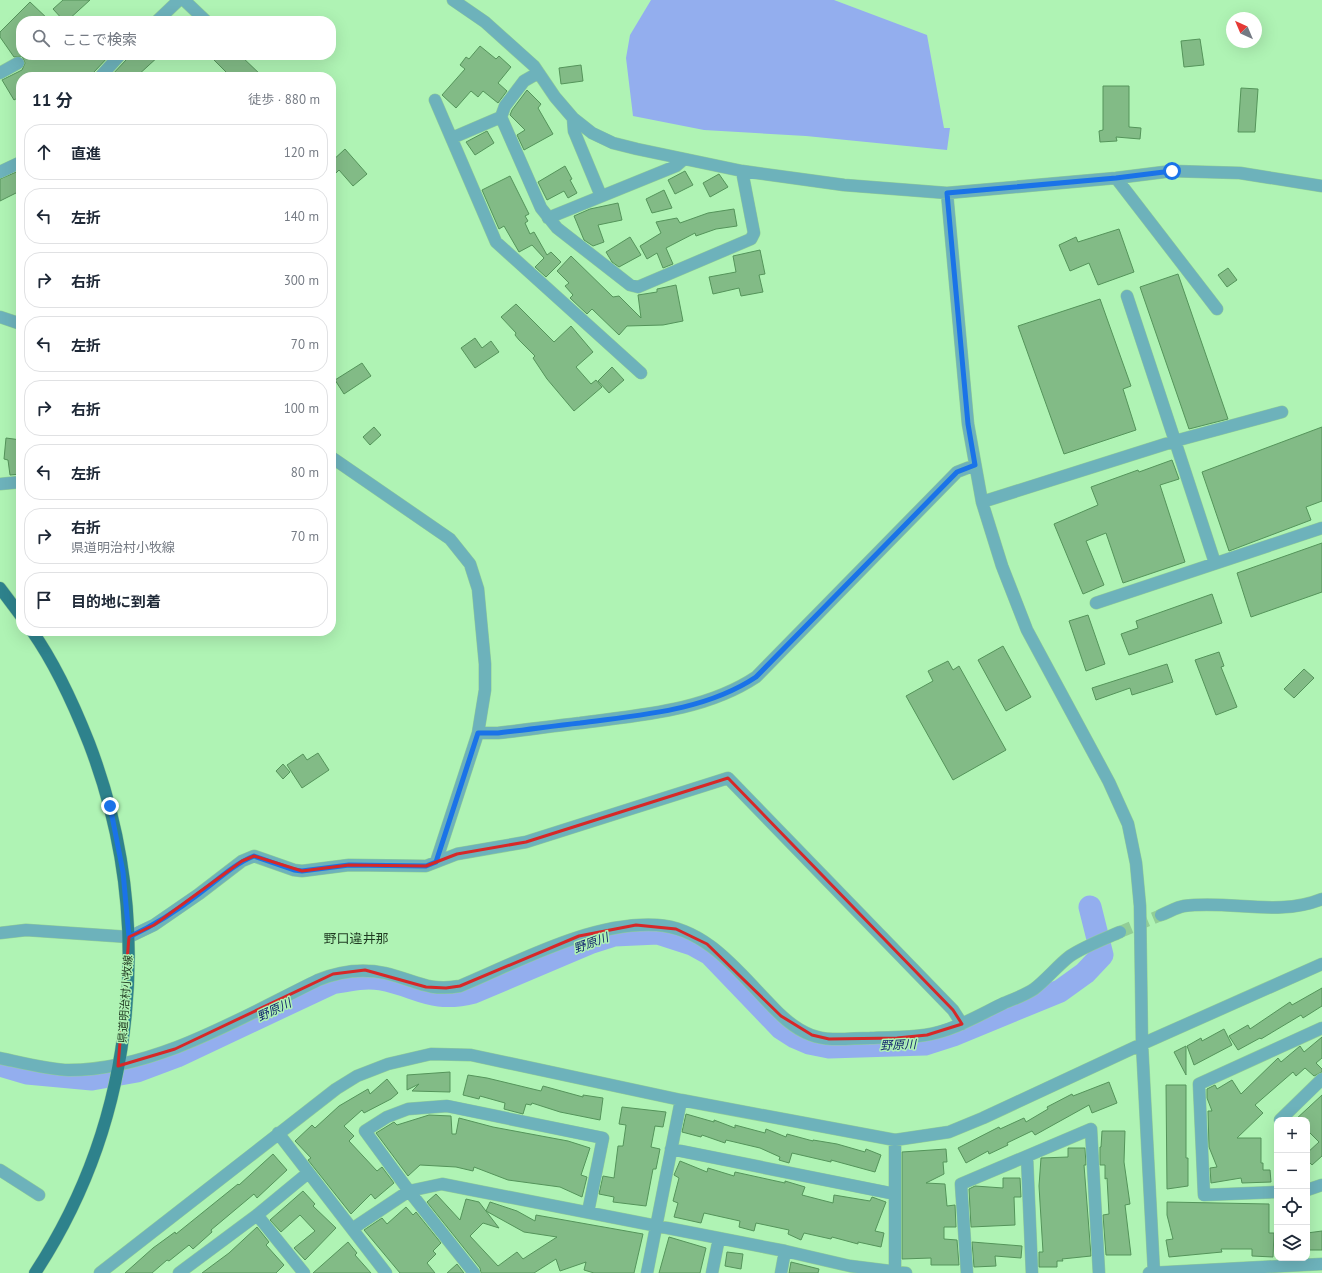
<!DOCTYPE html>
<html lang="ja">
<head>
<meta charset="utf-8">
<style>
	body { margin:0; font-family:"PT Sans","Noto Sans JP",sans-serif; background:#f6f6f7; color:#1f2937 }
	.controls { position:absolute; right:12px; bottom:12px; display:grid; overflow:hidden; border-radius:8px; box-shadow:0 4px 16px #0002 }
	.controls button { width:36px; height:36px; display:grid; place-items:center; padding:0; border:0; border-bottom:1px solid #e0e1e3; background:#fff; color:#1f2937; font:20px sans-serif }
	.compass { position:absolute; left:1226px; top:12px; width:36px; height:36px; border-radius:50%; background:#fff; box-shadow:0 4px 16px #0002; rotate:316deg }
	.stop { position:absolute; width:12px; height:12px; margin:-9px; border:3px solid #1a73e8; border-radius:50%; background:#fff }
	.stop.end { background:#1a73e8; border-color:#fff; box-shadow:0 1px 4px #0008 }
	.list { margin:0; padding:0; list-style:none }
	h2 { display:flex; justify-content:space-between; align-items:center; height:52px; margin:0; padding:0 16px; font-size:17px }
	h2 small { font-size:13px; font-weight:400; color:#747a83 }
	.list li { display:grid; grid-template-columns:26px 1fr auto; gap:12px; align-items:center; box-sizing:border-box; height:56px; margin:0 8px 8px; padding:0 8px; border:1px solid #e0e1e3; border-radius:16px }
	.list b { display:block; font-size:15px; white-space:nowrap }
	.list p { margin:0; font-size:13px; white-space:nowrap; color:#747a83 }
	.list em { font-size:13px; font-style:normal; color:#747a83 }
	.icon { flex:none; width:22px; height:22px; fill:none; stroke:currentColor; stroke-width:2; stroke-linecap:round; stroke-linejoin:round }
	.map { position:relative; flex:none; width:1322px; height:1273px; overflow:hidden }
	.search { position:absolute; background:#fff; box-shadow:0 4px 16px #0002; left:16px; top:16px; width:320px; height:44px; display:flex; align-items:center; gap:10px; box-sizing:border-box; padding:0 14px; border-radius:16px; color:#747a83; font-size:15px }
	.panel { position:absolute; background:#fff; box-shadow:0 4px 16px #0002; left:16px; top:72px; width:320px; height:564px; border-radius:16px }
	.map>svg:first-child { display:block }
</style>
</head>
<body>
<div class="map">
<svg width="1322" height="1273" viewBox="0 0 1322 1273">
	<rect width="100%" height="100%" fill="#aff3b4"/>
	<path fill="#93aeee" d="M651,0h183l93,35 17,93h6l-3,22 -141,-14 -102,-6 -71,-14 -7,-58 4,-23z"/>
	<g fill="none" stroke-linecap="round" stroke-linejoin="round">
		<path stroke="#93aeee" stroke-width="23" d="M0,1065l27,8 65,6 45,-8 40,-15 155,-73c16,-3 33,-7 49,-4 38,7 50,24 93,13l118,-50 22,-7 44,-2 34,11 18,10 71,74 14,9 14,6 20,4 96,-3 28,-9 107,-44 25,-18 17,-18 -12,-48"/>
	</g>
	<path fill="#82bb86" stroke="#54945a" d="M63,0h27l-23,21h-3l-11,-12z
		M30,2l20,19h-29v34h89l-16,17 -1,5h-72v19l-7,4 -12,-20 20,-10 3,-7 -3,-7 -8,1 -14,-20v-5z
		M1200,39l4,26 -20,2 -3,-26z
		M480,46l16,13 3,-3 12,11 -13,16 9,8 -9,12 -15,-12 -5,6 -7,-6 -15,17 -14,-13 23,-26 -5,-4 6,-8 3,2z
		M127,55h33l-24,22h-26l16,-17z
		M219,55h21l23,22h-32l-17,-17z
		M581,65l2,16 -22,3 -2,-16z
		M1103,86h26v41l12,1 -1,11 -24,-2 1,4 -17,1 -1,-11 4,-1z
		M1241,88l17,1 -3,43h-17z
		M527,90l14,14 -3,4 15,26 -29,16 -7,-15 8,-5 -15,-15 2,-5z
		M487,131l7,12 -19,12 -9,-13z
		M345,149l22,25 -14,12 -14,-16 -8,8v-16z
		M565,166l7,13 -2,1 7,13 -9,5 -4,-7 -17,9 -9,-18z
		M21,170v12l-4,2 3,7 -20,10v-22z
		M685,171l8,14 -18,9 -7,-14z
		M719,174l9,13 -18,10 -7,-14z
		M510,176l19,38 -4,2 3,5 -3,2 5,11 4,-2 13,23 4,-3 10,10 -15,15 -11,-10 9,-9 -12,-13 -13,7 -15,-26 -5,3 -17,-39z
		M664,190l8,18 -20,5 -6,-14z
		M618,203l4,17 -24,5 6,17 -11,4 -9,-6 -10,-24 16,-7z
		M734,209l3,17 -21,3 -20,7 -1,-3 -29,15 7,16 -10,4 -6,-15 -10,6 -7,-13 21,-13 -5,-11 21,-4 3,5 28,-10z
		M1119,229l15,43 -36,13 -9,-22 -19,8 -11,-26 17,-8 2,5z
		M630,237l11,18 -22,12 -7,-5 -6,-10z
		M760,250l5,24 -6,1 4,17 -22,4 -2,-8 -26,6 -4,-17 27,-5 -3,-16z
		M571,256l42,41 6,-1 22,22 -3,-23 19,-3v-3l19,-4 7,36 -20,4 -36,1 -8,9 -27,-26 -5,5 -17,-16 3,-3 -8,-9 4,-3 -12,-12z
		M1228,268l9,12 -10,7 -9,-12z
		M1178,274l50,145 -39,10 -49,-142z
		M1100,299l31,87 -8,3 13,41 -72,24 -46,-128z
		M516,304l38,38 17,-16 22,26 -17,15 15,17 5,-4 6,7 -28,24 -27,-32 -14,-21 2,-2 -16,-16 -4,-5 1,-2 -15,-16z
		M475,338l7,10 9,-7 8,11 -24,16 -14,-20z
		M362,363l9,13 -27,18 -9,-14z
		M612,367l12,13 -15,13 -11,-12z
		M374,427l7,8 -11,10 -7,-8z
		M1322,427v74l-16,6 5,13 -82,31 -27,-79z
		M6,438l15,2v34l-11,1 -2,-15 -4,-1z
		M1172,460l7,19 -19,6 25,77 -62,21 -17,-50 -20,8 18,44 -21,9 -29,-70 44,-19 -7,-18 47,-17 1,2z
		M1322,543v49l-71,25 -14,-44z
		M1212,594l10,29 -93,32 -8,-21 17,-6 -2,-7z
		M1088,615l17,49 -19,7 -17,-50z
		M1003,646l28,51 -25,14 -28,-51z
		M1219,652l5,14 -3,1 16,40 -21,8 -21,-55z
		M948,661l5,9 6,-4 47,84 -53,30 -47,-84 27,-15 -5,-10z
		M1167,664l6,18 -41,13 -2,-7 -34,12 -4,-12z
		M1304,669l10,9 -20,20 -10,-9z
		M318,753l11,17 -27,18 -15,-23 16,-11 4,6z
		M283,764l7,8 -7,7 -7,-8z
		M1322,988v18l-19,12 -2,-3 -40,24 -1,-1 -22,12 -9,-14 19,-11 2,4 40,-27 2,3z
		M1224,1029l8,16 -38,20 -7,-19 14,-8 1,3z
		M1322,1037v21l-6,5 6,6v3l-8,4 -9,-8 -9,8 -3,-4 -38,33 8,8 -26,25h24v25h2v7h7l1,12 -29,1 -1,-5 -30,5 -1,-15 7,-1 -8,-20 -1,-36h4l-5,-13v-9l8,-4 2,4 15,-9 9,14 37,-36 3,4 19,-16 4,6z
		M1186,1046v29l-12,-23z
		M450,1072v20l-38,-1 7,-7 -12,6v-15z
		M468,1075l19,3 54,13 2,-5 40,11v-2l20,3 -3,22 -40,-8 -28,-9 -1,2 -5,-1 -3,10 -19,-5 1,-6 -25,-7 -1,3 -16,-4z
		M387,1079l11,14 -7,6 -27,14 -2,-3 -18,16 10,10 -5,5 28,30 5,-4 12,16 -19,16 -4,-5 -20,20 -43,-54 3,-2 -16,-17 17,-16 3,3 24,-22 29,-17 2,5z
		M1109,1082l8,21 -25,10 -3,-8 -54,30 -3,-4 -25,12 1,2 -19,9 -1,-3 -22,12 -8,-15 41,-21 1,2 24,-11 2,4 22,-13 -1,-2 25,-13 1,2z
		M1166,1085h20v73h2v28l-21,3z
		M1322,1095v61l-10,9 -5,-5v-7l12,-11 -12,-12v-10h-12z
		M622,1107l44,5 -3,15 -8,-1 -4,21 9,2 -4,20h-3l-7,37 -33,-4 1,-5 -15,-3 4,-18 11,2 4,-32h5l3,-21 -7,-1z
		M686,1114l28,8v-2l21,8v-3l30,8 1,-4 20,8 1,-3 26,7v-1l24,4 28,8 1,-3 15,6 -6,17 -44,-12v2l-39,-9 -3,10 -10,-3 1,-3 -20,-9 -34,-8 -1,3 -23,-8 -1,2 -19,-5z
		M429,1115l22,1 1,18h4l3,-16 34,9 75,14 22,7 -9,27 6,2 -5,20 -22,-10 -52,-7 -34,-13 -1,4 -17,-4 -36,-2 -12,11 -32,-43 18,-11 3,3z
		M1102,1131h23l-1,31 6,42 -5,1 6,50h-25l-3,-40 6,-1 -2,-36 -2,1v-14h-5v-18h1z
		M1068,1148h17l1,17h-2l7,91 -29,3 1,2h-6v6h-18v-15h4l-4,-66 2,-28 27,-1z
		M946,1149l1,13h-4l1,12 -18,9 19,1 2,22 8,-1 1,22h-12v12l13,1 2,25h-28v-7l-29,1v-107z
		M273,1154l14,16 -30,28 -3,-4 -43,36 1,2 -19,17 -4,-4 -20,16 -2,-1 -15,13h-27l28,-25 22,-16 1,2 62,-50 1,1z
		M680,1161l27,11 1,-4 26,8 1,-4 50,11v-2l20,6 -3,8 31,8 1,-8 36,6 2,-4 14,5 -11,29 9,2 -3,14 -23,-5v2l-26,-7 -1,2 -27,-6 -3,7 -13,-6 1,-4 -33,-7 -2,8 -15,-4 1,-6 -36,-8 -3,10 -27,-6 4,-14 -5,-2 6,-23 -5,-3z
		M1003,1178h17l1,19h-7l1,28 -44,2 -2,-38 6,-3 28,2z
		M303,1191l12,13 -2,2 23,22 -31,32 -11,-12 21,-17 -15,-16 -19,17 -11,-12z
		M436,1194l24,26 6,-21 13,3 20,26 -16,-5 -13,13 28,30 19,-14 6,7 34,-22 -33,-5 -38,-21 4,-9 27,9 18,10 1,-6 107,19 -9,39h-40l-10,-3 2,-8 -26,9 -4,-12 -22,14h-53l-1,-5 -53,-66z
		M1167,1202l102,2v29h5l-1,24 -21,-1v-7h-31l1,3 -53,5 -3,-17 7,-1 -6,-24z
		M406,1207l7,8 3,-3 25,31 -8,8 3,3 -9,9 8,10h-35l-36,-43 18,-12 5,6z
		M257,1227l12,15 -3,3 18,20 -8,8h-74l27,-20z
		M1322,1231v19h-15v-17z
		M669,1237l37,11 -6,25h-41z
		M348,1242l9,11 -2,2 16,18h-58z
		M972,1242l50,4 -1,12 -26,-2 1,10 -22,1z
		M727,1252l16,2 -2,15 -16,-3z
		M791,1262l28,7 -1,4h-29z
		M457,1264l7,9h-17z"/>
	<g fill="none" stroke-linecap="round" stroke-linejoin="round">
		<path stroke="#92ce97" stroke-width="12" stroke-dasharray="12 6" stroke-linecap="butt" d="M1120,932l41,-17"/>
		<g stroke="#92ce97" stroke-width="13">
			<path id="minor" d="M184,0l22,21
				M453,0l32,22 49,44 21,31 18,21 19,15 21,10 24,6 105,22 102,14 103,8 169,-15 56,-7 68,2 82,13
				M157,21l22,-21
				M0,73l18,-10
				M538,73l-14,8 -19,25 -4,11 40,91 16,20 73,57 8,2 113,-48 3,-6 -12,-62
				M100,77l20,-22
				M435,100l61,142 145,131
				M573,118l1,13 27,65
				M452,138l49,-21
				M0,172l21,-10
				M1116,178l101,131
				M947,193l21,231 14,78 20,64 25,64 82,152 19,42 8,39 4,43 2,138 12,229
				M548,218l128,-52 8,-7
				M0,317l21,7
				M331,457l119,82 20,25 8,25 7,75v26l-7,43 -42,129
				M0,484l21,-2
				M982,502l193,-61 -48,-145
				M1215,563l-40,-122 107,-29
				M1096,603l226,-75
				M478,733h20c27,-3 55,-7 82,-10 59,-8 125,-12 176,-46l201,-205 18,-7
				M1161,915c8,-3 16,-8 23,-9 47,-6 94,11 138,-7
				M0,933l26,-3 103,7 25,-12 45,-31 43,-33 12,-5 40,14 8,1 47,-6 77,1 31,-12 69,-12 202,-64 225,232 9,14
				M0,1058c19,4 50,12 69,12 86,0 173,-53 249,-90 22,-9 43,-12 67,-7 30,7 43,19 75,13 60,-25 132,-65 197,-61 48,3 80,45 110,76 13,14 26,27 44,34 19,7 39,3 59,3 18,-1 37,0 55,-3 28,-4 54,-20 79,-32 10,-4 21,-8 30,-14 13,-10 23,-23 36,-33 15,-10 34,-17 50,-24
				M1280,1120l42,-41
				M278,1133l108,140
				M895,1140v133
				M671,1149l224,45
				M1027,1157l5,116
				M0,1170l39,25
				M1307,1190l15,-5
				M1277,1192l-73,3 -5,-111 123,-56
				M257,1215l47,58
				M352,1229l57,-38 33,-7 343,67 65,15 56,7
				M100,1273l236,-184 21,-13 31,-12 43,-10 40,1 210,45 214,40 54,-8 34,-14 159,-74 180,-80
				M179,1273l78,-58 51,-42
				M474,1273l-65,-82 -44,-60 22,-14 21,-8 39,-3 156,32 -15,74
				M647,1273l34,-173
				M712,1273l7,-35
				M781,1273l4,-22
				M967,1273l-6,-89 130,-55 8,144
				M1149,1273l173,-9"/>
		</g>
		<g stroke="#92ce97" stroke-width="13">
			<path id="major" d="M0,588l21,28
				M32,631c24,34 42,74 57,112 67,175 49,373 -54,530"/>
		</g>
		<use href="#minor" stroke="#6db2bb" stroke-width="12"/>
		<use href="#major" stroke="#2e828c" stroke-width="12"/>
	</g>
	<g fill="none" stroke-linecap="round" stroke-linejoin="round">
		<path stroke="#1a73e8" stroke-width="5" d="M110,806l13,66 6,65c26,-12 49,-27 71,-44 18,-13 34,-29 54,-37l40,14 8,1 47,-6 77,1 10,-4 42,-129h20c27,-3 55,-7 82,-10 59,-8 125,-12 176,-46l201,-205 18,-7 -7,-41 -21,-231 169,-15 56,-7"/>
	</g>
	<path fill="none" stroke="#d62828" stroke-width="3" stroke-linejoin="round" d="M728,778l225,232 9,14 -35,11 -30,3 -68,1 -17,-4 -31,-19 -74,-72 -31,-15 -40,-4 -57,11 -119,50 -14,2 -20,-1 -61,-17 -32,4 -158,75 -57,17 11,-129 25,-12 88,-64 12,-5 48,15 47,-6 77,1 31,-12 69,-12z"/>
	<g text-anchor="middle" stroke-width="3" stroke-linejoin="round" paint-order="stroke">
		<g font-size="11" fill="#1f3a21" stroke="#aff3b4">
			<text transform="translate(125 999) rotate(-86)" y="4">県道明治村小牧線</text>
		</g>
		<g font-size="12" font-style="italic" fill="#11256d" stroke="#aff3b4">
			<text transform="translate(591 943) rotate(-20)" y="4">野原川</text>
			<text transform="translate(274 1010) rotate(-25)" y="4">野原川</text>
			<text transform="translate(898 1045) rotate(-2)" y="4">野原川</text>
		</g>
		<g font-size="13" fill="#1f3a21" stroke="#aff3b4">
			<text x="356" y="943">野口違井那</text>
		</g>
	</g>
</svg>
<div class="controls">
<button>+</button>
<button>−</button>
<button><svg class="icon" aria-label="locate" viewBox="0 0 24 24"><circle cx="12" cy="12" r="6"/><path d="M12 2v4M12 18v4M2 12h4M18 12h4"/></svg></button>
<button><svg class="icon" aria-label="layers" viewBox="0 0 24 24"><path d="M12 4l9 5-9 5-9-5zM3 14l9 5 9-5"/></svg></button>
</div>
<svg class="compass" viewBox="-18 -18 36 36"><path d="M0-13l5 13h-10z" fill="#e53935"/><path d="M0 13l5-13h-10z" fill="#747a83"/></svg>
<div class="stop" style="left:1172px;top:171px"></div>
<div class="stop end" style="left:110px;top:806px"></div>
<div class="search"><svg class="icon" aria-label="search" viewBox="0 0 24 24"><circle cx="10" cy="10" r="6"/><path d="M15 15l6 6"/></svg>ここで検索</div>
<section class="panel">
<h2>11 分<small>徒歩 · 880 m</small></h2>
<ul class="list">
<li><svg class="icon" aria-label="ahead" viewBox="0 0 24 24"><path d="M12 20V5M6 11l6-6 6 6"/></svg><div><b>直進</b></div><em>120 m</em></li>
<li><svg class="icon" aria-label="left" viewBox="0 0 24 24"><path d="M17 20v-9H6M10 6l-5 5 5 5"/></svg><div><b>左折</b></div><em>140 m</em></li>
<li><svg class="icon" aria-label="right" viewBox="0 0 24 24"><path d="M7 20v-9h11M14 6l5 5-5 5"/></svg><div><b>右折</b></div><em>300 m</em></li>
<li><svg class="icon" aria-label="left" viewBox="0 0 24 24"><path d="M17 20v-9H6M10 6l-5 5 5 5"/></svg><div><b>左折</b></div><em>70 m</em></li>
<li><svg class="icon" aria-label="right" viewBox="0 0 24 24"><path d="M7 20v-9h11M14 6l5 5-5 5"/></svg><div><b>右折</b></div><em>100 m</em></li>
<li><svg class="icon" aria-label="left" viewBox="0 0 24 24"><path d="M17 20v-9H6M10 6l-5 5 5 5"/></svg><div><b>左折</b></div><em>80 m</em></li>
<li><svg class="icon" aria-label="right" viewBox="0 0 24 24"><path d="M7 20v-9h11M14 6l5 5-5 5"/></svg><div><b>右折</b><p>県道明治村小牧線</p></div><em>70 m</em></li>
<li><svg class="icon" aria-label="arrive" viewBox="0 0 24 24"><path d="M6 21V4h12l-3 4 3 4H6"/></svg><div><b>目的地に到着</b></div></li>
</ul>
</section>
</div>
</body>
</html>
